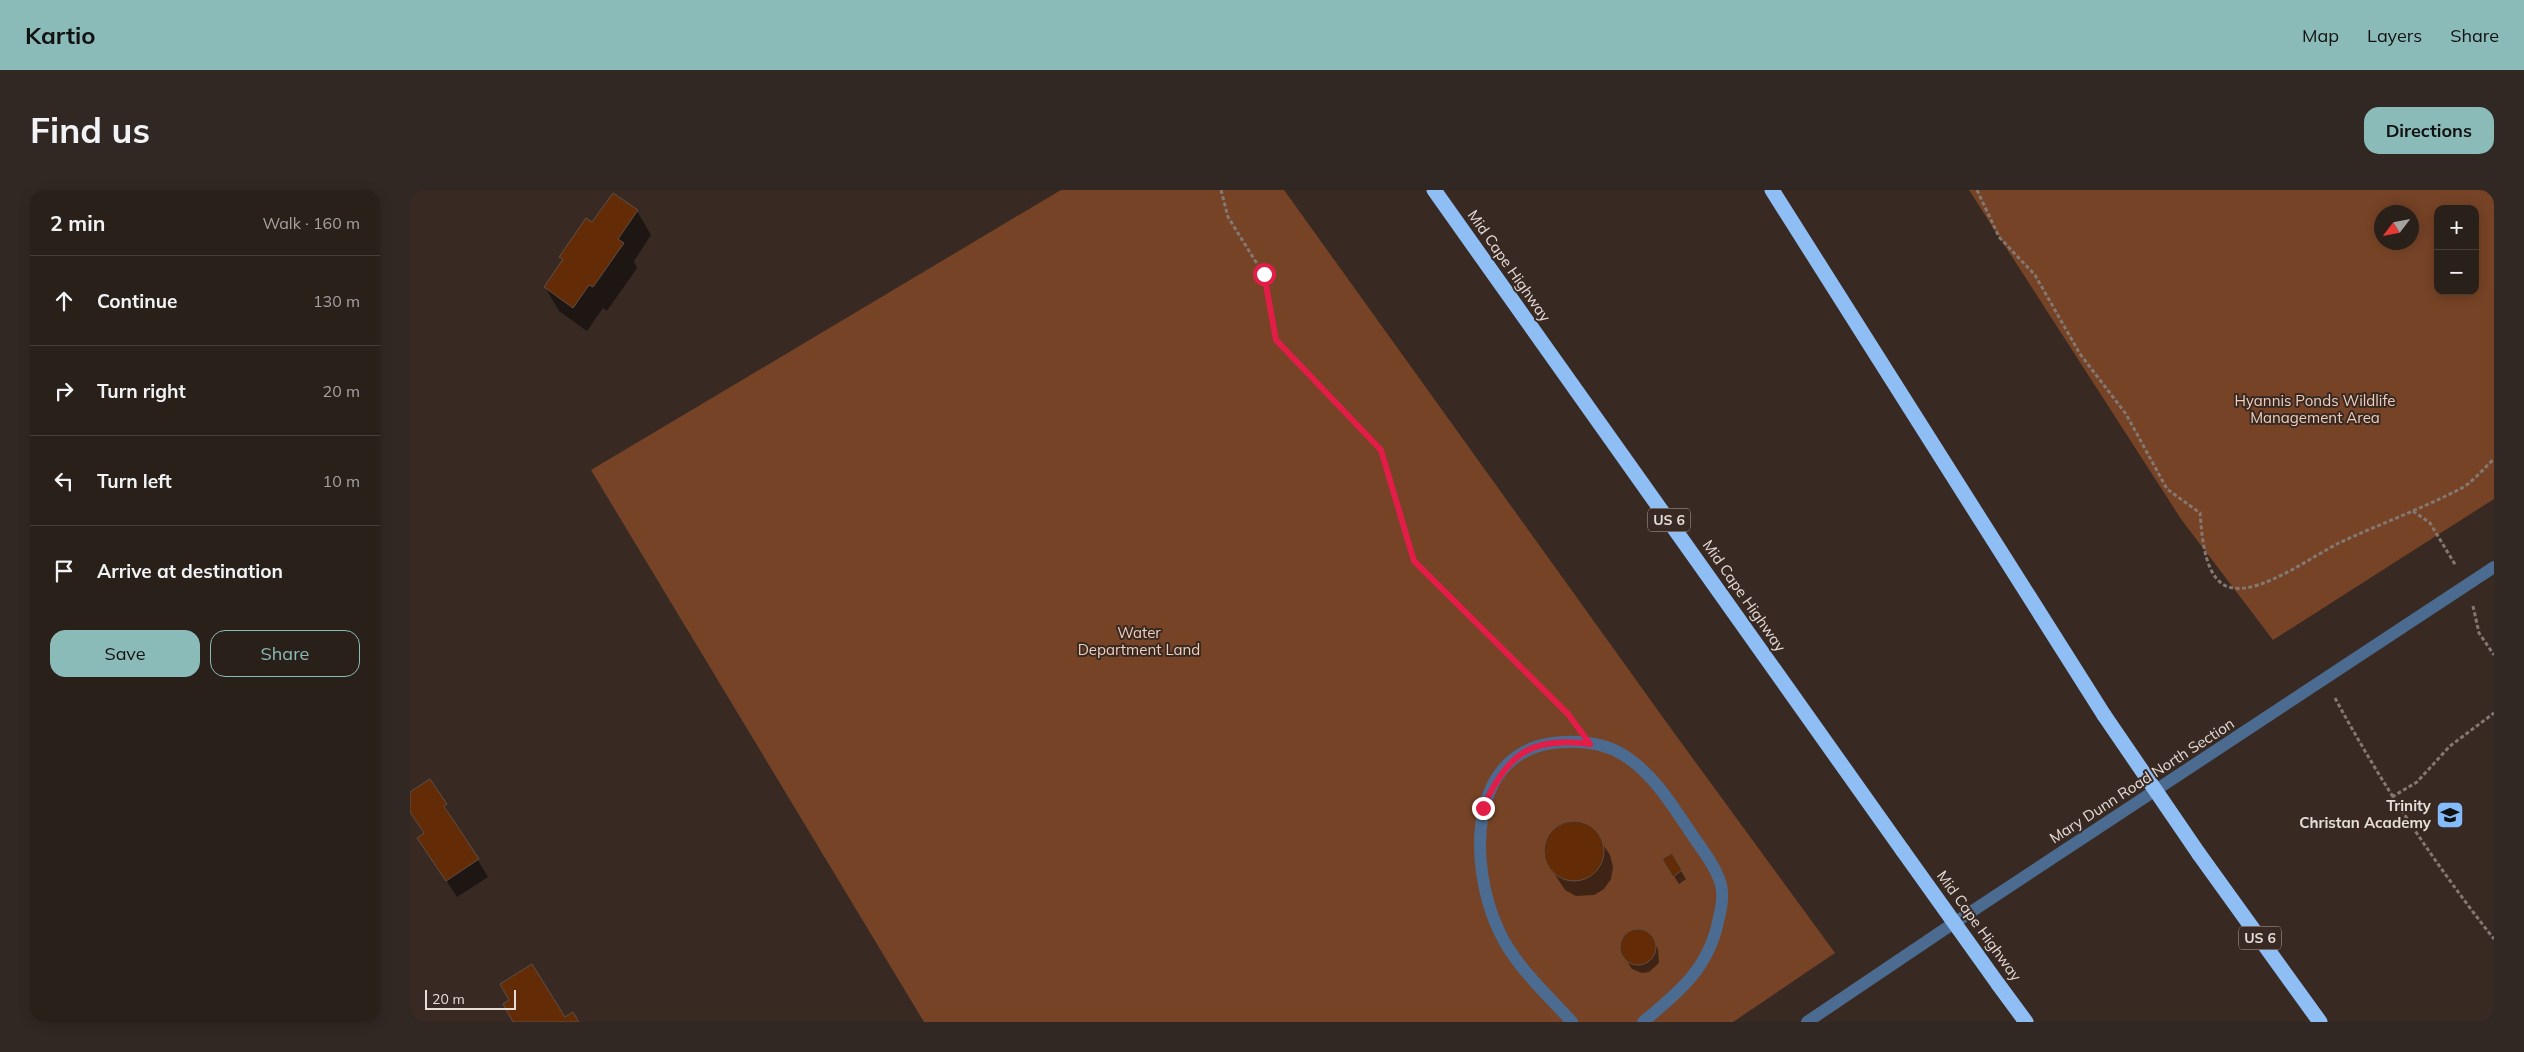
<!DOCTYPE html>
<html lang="en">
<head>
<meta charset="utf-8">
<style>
	body { margin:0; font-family:Mulish,sans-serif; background:#322823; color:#f1f3f6 }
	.controls { position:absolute; right:15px; top:15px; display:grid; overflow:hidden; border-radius:10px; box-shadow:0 2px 12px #0003 }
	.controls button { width:45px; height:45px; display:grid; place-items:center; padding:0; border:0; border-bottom:1px solid #463e39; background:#2a201a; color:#f1f3f6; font:25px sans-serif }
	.compass { position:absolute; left:1964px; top:15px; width:45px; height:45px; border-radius:50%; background:#2a201a; box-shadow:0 2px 12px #0003; rotate:238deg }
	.scale { position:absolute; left:15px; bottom:12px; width:91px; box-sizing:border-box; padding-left:5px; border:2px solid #e6dcd8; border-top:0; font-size:14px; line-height:18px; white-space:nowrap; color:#e6dcd8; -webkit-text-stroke:4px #382a23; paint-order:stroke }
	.stop { position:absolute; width:15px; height:15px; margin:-11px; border:4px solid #e11d48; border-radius:50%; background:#fff }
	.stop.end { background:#e11d48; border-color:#fff; box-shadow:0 1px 5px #0008 }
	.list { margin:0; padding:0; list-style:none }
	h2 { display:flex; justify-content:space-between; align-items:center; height:65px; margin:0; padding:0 20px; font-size:21px }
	h2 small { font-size:16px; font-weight:400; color:#a5a3a2 }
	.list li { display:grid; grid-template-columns:32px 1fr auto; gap:15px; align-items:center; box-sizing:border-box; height:90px; padding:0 20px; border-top:1px solid #463e39 }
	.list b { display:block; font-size:19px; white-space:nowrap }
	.list em { font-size:16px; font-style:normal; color:#a5a3a2 }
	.actions { display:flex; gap:10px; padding:15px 20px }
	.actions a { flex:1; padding:11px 0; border:1px solid #8bbbb9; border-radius:15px; text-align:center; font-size:18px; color:#8bbbb9 }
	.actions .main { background:#8bbbb9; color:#111 }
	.icon { flex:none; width:28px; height:28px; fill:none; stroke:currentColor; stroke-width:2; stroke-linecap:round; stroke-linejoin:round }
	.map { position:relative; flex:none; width:2084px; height:832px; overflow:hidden; border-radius:15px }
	header { display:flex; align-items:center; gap:30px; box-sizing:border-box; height:70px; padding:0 25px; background:#8bbbb9; color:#111 }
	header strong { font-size:24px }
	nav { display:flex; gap:28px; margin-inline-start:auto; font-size:18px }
	.intro { display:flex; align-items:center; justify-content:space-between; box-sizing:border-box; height:120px; padding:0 30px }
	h1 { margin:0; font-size:35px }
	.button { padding:12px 22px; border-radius:15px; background:#8bbbb9; color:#111; font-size:18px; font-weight:700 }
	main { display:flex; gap:30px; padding:0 30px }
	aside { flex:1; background:#2a201a; border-radius:15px; box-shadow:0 2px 12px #0003 }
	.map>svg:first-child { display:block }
</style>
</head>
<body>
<header>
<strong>Kartio</strong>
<nav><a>Map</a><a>Layers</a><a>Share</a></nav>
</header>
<div class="intro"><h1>Find us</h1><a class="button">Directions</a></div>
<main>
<aside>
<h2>2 min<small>Walk · 160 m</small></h2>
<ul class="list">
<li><svg class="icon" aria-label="ahead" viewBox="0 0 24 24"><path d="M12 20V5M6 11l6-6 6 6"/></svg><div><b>Continue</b></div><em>130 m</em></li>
<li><svg class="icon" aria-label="right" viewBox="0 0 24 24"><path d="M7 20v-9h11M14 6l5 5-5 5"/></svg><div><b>Turn right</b></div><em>20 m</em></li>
<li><svg class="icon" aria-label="left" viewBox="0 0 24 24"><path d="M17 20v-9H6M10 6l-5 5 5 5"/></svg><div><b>Turn left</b></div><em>10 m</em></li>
<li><svg class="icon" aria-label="arrive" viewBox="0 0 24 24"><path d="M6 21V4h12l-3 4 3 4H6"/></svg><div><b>Arrive at destination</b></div></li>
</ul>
<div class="actions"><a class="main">Save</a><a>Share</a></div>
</aside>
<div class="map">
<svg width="2084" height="832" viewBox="0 0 2084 832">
	<rect width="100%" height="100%" fill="#382a23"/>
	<path fill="#764326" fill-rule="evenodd" d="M651,0h223l388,540 163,223 -102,69h-809l-333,-552z
		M1559,0h525v309l-221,141 -92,-121zM2028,19h37v82h-37zM1972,22h30v30h-30z"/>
	<path fill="#0007" d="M227,21l14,24 -17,26 3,7 -30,43 -4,-3 -16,23 -28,-20 -14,-24 18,-26 -2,-4 32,-33z
		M20,591l58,96 -31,20 -38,-59 5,-4 -14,-22v-18z
		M1154,633h18l10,5 18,27 3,12 -2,12 -7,10 -10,6 -18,1 -11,-6 -17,-26 -3,-13 2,-11 7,-10z
		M1261,665l15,24 -7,5 -11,-17z
		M1222,741h10l11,9 5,9 1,14 -10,9 -7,1 -10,-4 -11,-17 1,-11z"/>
	<path fill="#642c06" stroke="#5f4f47" d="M203,3l25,17 -20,29 6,4 -31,44 -4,-2 -16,23 -29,-21 19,-28 -4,-2 27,-39 6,4z
		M20,589l17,25 -3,2 35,53 -33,22 -29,-43 7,-5 -14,-21v-20z
		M1134 661a30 30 0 1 1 60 0a30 30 0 1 1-60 0Z
		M1262,663l10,17 -9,7 -11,-18z
		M1210 757a18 18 0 1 1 36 0a18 18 0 1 1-36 0Z
		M122,774l33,53 8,-5 6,10h-66l-10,-18 6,-4 -9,-16z"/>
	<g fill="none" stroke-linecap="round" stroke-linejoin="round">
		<path stroke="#847872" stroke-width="3" stroke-dasharray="4 2.5" stroke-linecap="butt" d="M811,0l7,27 36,58 12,65 105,110 33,111 158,159
			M1567,0l22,47 36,38 45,79 46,60 41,75 33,24c2,22 4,71 33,75 30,5 81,-33 108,-46 39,-18 80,-33 119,-53 12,-6 23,-20 34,-30
			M2003,321l17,12 26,43
			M2063,416l6,27 15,22
			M1925,508c46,85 99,165 159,241
			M1982,607l25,-15 33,-36 44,-33"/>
		<path stroke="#4b6b90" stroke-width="12" d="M1162,832c-25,-28 -57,-56 -73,-91 -31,-65 -33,-185 64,-189 22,-1 47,3 65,16 29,20 47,52 67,81 9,13 22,30 26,46 3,12 0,24 -3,37 -10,47 -39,70 -75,100"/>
		<path stroke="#4b6b90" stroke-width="12" d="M1397,832l132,-89 555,-366"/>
		<path stroke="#8fbef4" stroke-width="15" d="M1024,0l469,661
			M1362,0l332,525
			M1789,664l121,168
			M1588,794l28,38"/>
		<path stroke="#8fbef4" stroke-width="15" d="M1694,525l95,139
			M1493,661l95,133"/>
	</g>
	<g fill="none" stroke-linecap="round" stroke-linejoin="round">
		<path stroke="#e11d48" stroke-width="6" d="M854,84l12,66 105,110 33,111 154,153 22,30c-60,-8 -84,11 -107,64"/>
	</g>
	<defs>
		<g id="school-square" transform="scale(1.4375)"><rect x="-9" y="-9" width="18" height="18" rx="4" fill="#84bcfb" stroke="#382a23"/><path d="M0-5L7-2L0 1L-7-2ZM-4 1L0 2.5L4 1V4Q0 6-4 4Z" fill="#111"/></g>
	</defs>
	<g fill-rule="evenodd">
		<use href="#school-square" x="2040" y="625"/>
	</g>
	<g text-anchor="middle" stroke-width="4" stroke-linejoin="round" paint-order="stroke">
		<g fill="#382a23" stroke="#b2a7a2" stroke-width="1">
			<rect x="1238" y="318.5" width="42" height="23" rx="4"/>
			<rect x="1829" y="736.5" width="42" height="23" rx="4"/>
		</g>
		<g font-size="14" font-weight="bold" fill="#e6dcd8">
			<text x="1259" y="335">US 6</text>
			<text x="1850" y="753">US 6</text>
		</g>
		<g font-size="15" fill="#e6dcd8" stroke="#382a23">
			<text transform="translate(1099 76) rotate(55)" y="5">Mid Cape Highway</text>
			<text transform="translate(1334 406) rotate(55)" y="5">Mid Cape Highway</text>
			<text transform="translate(1732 591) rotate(-33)" y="5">Mary Dunn Road North Section</text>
			<text transform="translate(1569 736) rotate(54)" y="5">Mid Cape Highway</text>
		</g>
		<g font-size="15" fill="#f2cdba" stroke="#382a23">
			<text x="1905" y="216">Hyannis Ponds Wildlife<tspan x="1905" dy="17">Management Area</tspan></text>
			<text x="729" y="448">Water<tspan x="729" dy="17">Department Land</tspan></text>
		</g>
		<g font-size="15" font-weight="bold" fill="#e6dcd8" stroke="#382a23" text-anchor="end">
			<text x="2021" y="621">Trinity<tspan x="2021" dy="17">Christan Academy</tspan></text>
		</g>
	</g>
</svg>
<div class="controls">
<button>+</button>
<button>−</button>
</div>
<svg class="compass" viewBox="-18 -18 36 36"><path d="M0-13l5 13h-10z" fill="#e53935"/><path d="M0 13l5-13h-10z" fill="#a5a3a2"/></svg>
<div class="scale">20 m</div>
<div class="stop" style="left:854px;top:84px"></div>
<div class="stop end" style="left:1073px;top:618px"></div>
</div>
</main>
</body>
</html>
